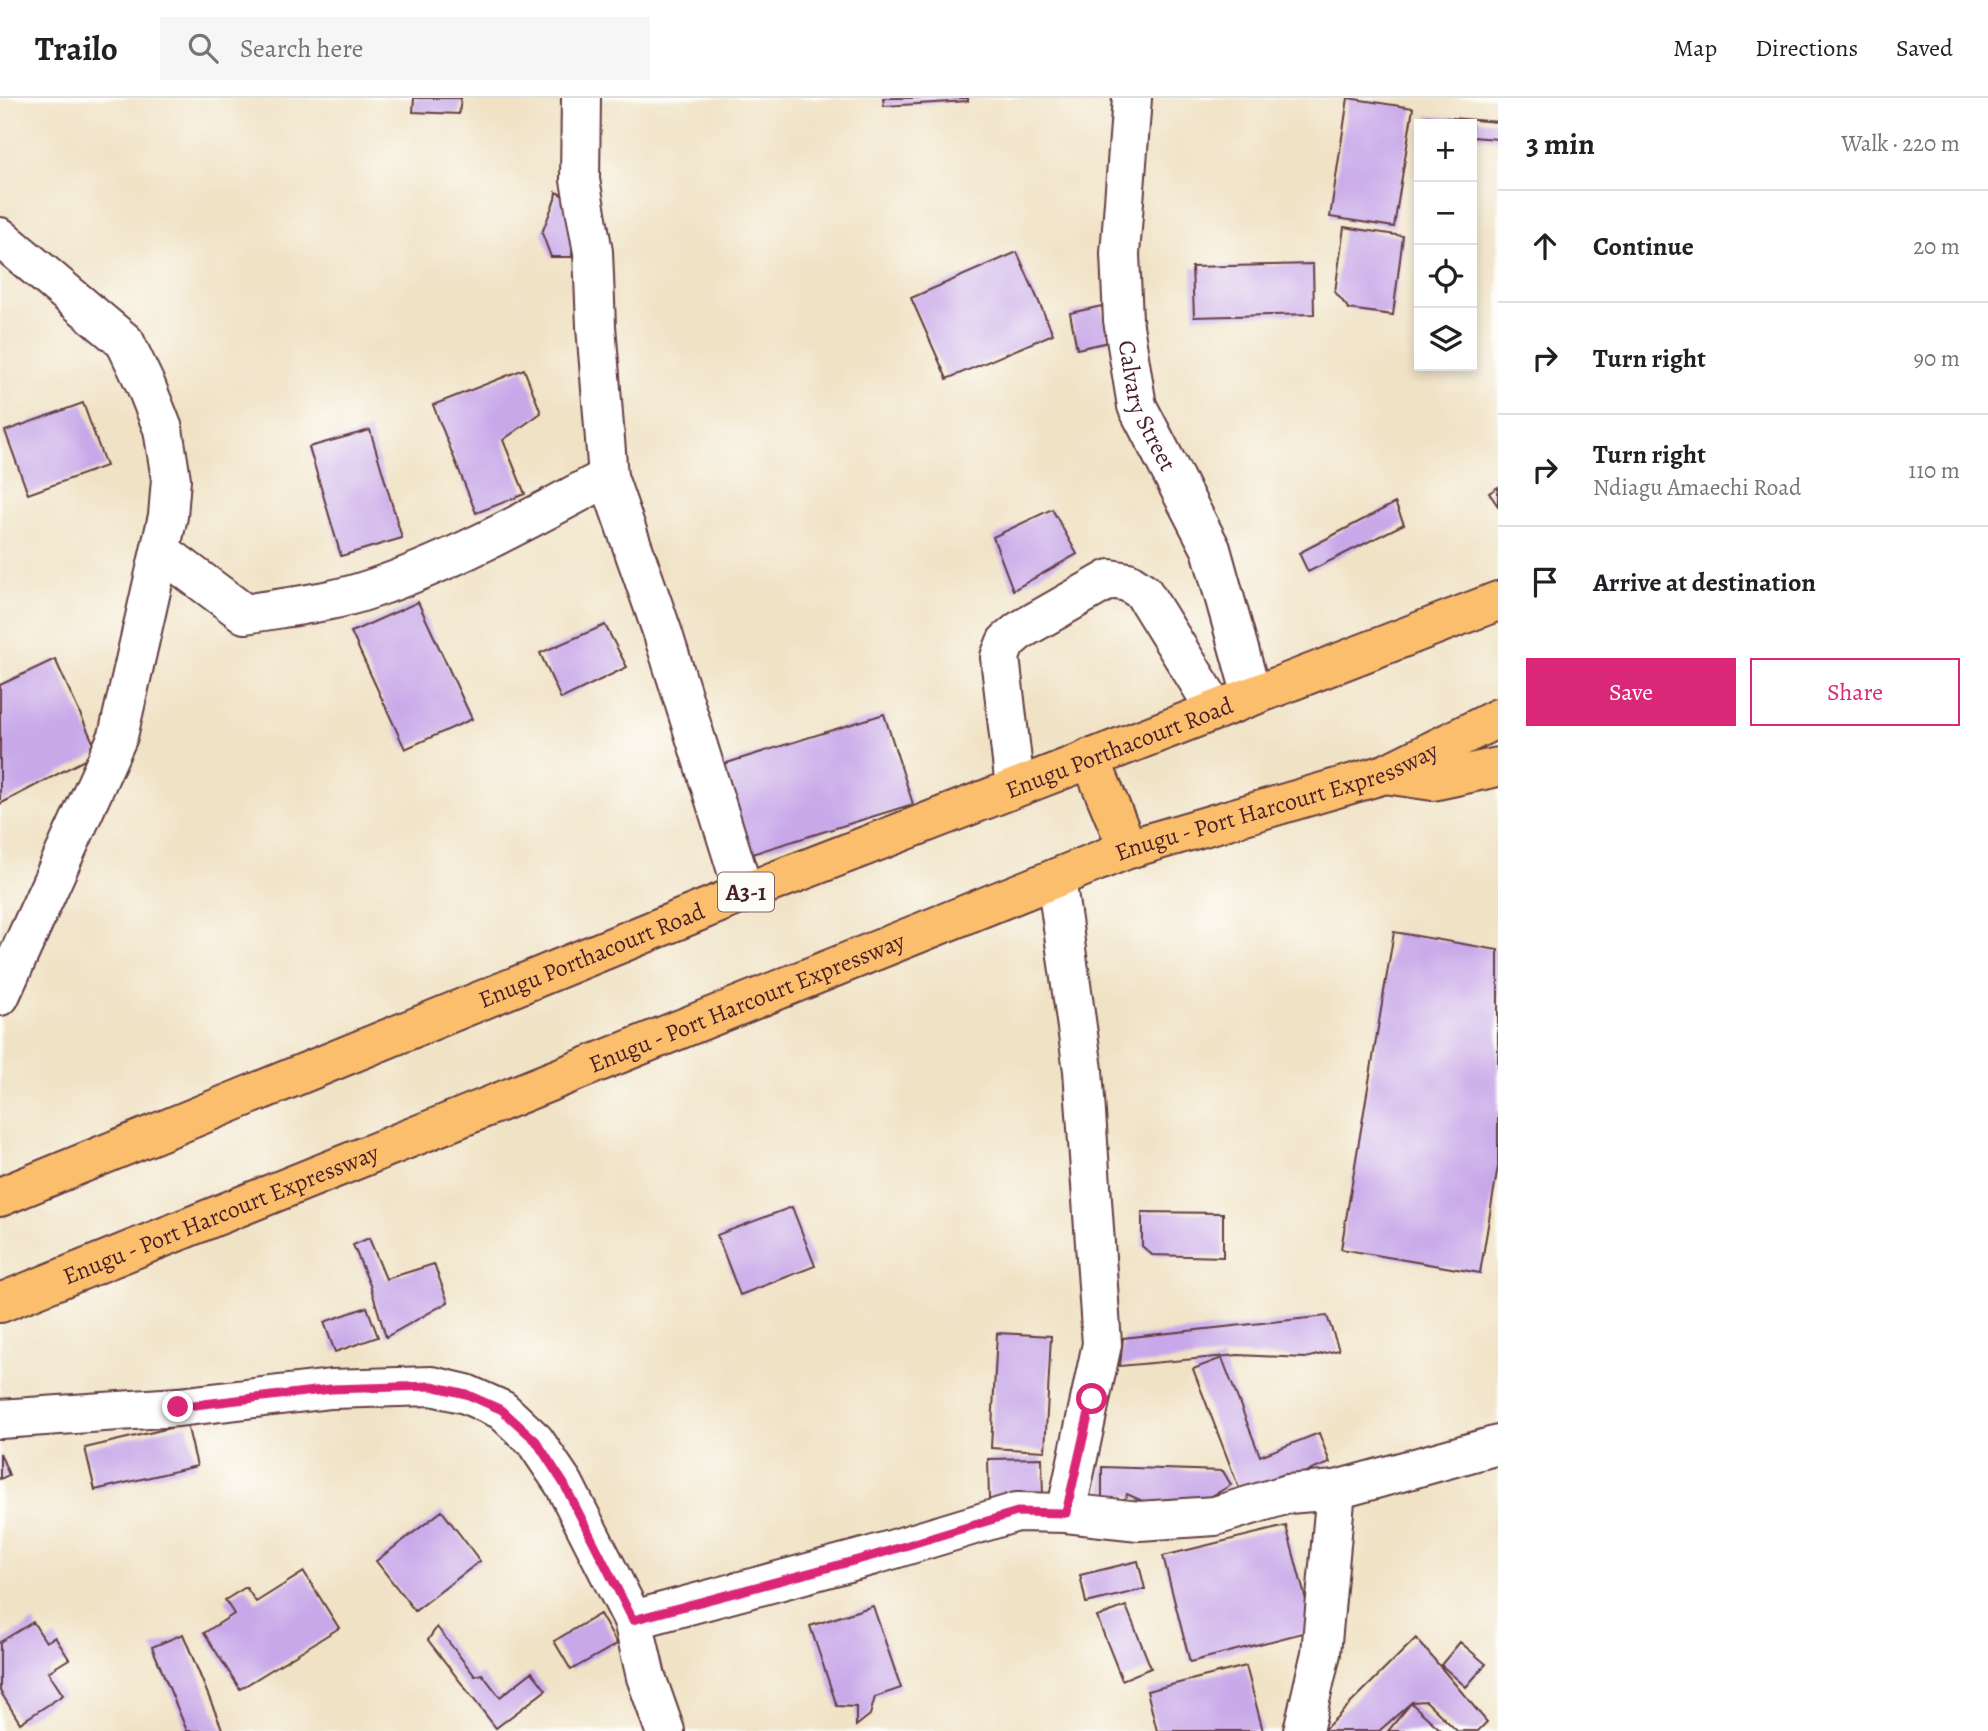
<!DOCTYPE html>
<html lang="en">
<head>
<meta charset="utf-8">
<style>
	body { margin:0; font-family:Alegreya,serif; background:#f6f6f6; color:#202124 }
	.controls { position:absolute; right:21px; top:21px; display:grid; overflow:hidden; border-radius:0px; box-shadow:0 4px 10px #0003 }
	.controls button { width:63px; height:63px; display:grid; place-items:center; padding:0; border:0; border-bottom:2px solid #e0e0e0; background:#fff; color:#202124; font:35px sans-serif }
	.stop { position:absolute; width:21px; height:21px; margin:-16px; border:5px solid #db2777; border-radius:50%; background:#fff }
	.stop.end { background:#db2777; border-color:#fff; box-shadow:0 2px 7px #0008 }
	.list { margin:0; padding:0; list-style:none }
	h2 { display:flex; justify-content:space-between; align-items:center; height:91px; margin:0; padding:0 28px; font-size:30px }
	h2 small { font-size:23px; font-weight:400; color:#757577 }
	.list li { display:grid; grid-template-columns:46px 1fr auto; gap:21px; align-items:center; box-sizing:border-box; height:112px; padding:0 28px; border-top:2px solid #e0e0e0 }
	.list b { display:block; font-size:26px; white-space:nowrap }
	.list p { margin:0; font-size:23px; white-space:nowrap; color:#757577 }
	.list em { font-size:23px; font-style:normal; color:#757577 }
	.actions { display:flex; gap:14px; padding:21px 28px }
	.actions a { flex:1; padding:16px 0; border:2px solid #db2777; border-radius:0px; text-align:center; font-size:24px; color:#db2777 }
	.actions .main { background:#db2777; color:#fff }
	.icon { flex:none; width:38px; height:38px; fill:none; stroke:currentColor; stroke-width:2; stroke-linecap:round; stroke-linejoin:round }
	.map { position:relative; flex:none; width:1498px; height:1633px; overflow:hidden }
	header { display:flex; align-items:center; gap:42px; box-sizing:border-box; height:98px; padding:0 35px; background:#fff; border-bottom:2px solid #e0e0e0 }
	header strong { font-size:33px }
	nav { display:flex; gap:38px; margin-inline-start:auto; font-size:24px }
	.search { width:490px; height:63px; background:#f6f6f6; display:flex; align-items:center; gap:18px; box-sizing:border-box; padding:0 24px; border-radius:0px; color:#757577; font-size:26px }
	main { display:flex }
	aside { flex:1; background:#fff }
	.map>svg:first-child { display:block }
</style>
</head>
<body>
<header>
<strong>Trailo</strong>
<div class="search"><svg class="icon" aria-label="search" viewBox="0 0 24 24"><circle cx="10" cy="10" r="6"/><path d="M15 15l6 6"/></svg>Search here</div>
<nav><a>Map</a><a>Directions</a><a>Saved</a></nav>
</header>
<main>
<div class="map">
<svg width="1498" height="1633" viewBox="0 0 1498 1633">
	<rect width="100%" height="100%" fill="#fdfcf7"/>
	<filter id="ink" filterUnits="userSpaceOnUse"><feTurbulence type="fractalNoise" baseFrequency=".0143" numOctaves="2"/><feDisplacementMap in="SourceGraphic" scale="14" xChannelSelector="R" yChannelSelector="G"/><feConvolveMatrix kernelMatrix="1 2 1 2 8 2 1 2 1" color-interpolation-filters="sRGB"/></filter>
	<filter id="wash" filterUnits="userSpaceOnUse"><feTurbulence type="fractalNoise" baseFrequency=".00686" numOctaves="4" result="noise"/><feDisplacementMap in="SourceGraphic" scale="28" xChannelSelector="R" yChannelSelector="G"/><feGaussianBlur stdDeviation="1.57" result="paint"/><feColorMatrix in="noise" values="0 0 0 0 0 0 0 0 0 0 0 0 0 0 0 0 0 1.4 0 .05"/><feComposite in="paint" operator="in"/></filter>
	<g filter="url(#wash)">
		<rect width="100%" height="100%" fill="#f0e2c5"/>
		<g id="blocks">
			<path fill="#c8a8e9" d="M414,0h47l-2,16 -46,-2z
				M883,0h85v3l-84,5z
				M1348,0l65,10 -19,119 -64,-10z
				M1428,18l70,6v17l-26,-2v-13h-44z
				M556,94l16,8v57h-21l-9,-24 13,-34z
				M1344,129l59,9 -10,79 -44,-6 -14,-17z
				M1017,154l36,82 -106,45 -36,-81z
				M1313,166l1,50 -120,3 -2,-50z
				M1102,208l7,36 -32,7 -7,-36z
				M524,271l17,44 -38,27 22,54 -49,19 -43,-108z
				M83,305l23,63 -78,28 -23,-63z
				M370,332l32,108 -61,18 -32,-109z
				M1498,389v19l-9,-13z
				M1395,405l9,21 -96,48 -9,-19z
				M1052,411l25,45 -64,36 -20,-53z
				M418,504l54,117 -67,30 -54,-117z
				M605,527l22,42 -66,32 -21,-46z
				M55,561l43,94 -98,51v-119z
				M884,616l29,90 -171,53 -28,-90z
				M1394,834l104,18v216l-18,107 -139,-24z
				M792,1109l23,59 -75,29 -23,-60z
				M1142,1114l81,1v44l-71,-2 -10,-9z
				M369,1140l17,41 48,-15 14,38 -62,35 -16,-52 -17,-40z
				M367,1209l11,30 -43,15 -11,-30z
				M1327,1218l12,34 -34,8 -67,-3 -118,11 3,-28z
				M997,1235l54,3 -6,115 -54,-3z
				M1222,1260l38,98 59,-23 11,30 -88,33 -49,-127z
				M187,1326l10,42 -102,24 -10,-42z
				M0,1355l9,22 -9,4z
				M1042,1360l1,41 -54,1 -1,-41z
				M1102,1369l121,4 8,14 -42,24 -22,3 -40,-18 -6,14 -19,-9z
				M442,1413l38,50 -65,50 -39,-50z
				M1286,1428l28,104 -124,32 -27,-106z
				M1138,1463l7,28 -59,14 -6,-28z
				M304,1474l35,56 -99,61 -36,-56 30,-19 -9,-14 21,-13 10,15z
				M873,1508l28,82 -26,9 -5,18 -14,11v-19l-19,-1 -27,-80z
				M1126,1508l25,62 -29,12 -25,-63z
				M600,1516l17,30 -46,26 -17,-29z
				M33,1524l13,20 9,-5 14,22 -21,13 15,23 -43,28 -20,-32v-49z
				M437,1529l38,49 7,-2 18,23 32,-25 14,18 -50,38 -68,-88z
				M183,1536l40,97h-36l-35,-84z
				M1416,1540l71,84 -9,9h-21l-31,-30 -14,1 -33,29h-56z
				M1460,1544l26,22 -20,23 -25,-22z
				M1246,1568l17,65h-106l-10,-40z
				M1411,1605l31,28h-54z"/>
		</g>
	</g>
	<g filter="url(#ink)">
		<use href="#blocks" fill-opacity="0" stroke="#633c42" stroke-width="2"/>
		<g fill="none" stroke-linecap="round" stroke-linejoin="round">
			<g stroke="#633c42" stroke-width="42">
				<g id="minor">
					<path d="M581,0l-1,82 13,72 3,74 12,151 54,154 82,262"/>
					<path id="s1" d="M1132,0l-12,156 3,66 14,86 74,143 41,147"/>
					<path d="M0,139l125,105 21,44 17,43 8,50 -3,37 -50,220 -118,260"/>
					<path d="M161,453l84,63c41,-7 86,-11 126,-25 83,-28 160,-71 237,-112"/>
					<path d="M1015,689l-15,-130 6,-15 13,-11 91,-52 18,3 15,10 73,118"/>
					<path d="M1056,780l27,192 19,274 -36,169"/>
					<path d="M0,1321l178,-12 153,-18 101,-3 34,8 36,16 33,31 29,43 69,136 13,57 19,54"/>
					<path d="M633,1522l238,-64 146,-44 49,1 73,8 76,-5 73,-22 48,-4 162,-45"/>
					<path d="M1303,1633l18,-78 15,-163"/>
				</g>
			</g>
			<g stroke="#633c42" stroke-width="42">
				<g id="highway">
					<path d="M1090,660l38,91"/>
					<path d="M1385,676l48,7 65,-14"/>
					<path id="s2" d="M0,1099l744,-304 754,-292"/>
					<path id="s3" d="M0,1205l1128,-454 257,-75 113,-56"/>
				</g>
			</g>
			<use href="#minor" stroke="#fff" stroke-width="38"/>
			<use href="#highway" stroke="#fabe6d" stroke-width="38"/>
		</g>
	</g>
	<g fill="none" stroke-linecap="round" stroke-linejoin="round" filter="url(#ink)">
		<path stroke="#db2777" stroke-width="9" d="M178,1309l153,-18 101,-3 34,8 36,16 34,31 28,43 69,136 239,-64 145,-44 49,1 26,-114"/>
	</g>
	<g text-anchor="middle" stroke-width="5" stroke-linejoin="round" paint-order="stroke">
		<rect fill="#fdfcf7" stroke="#806168" stroke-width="2" x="718" y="774.5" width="56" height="39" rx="5"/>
		<g font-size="23" font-weight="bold" fill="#4a1f2b">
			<text x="746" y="802">A3-1</text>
		</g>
		<g font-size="24" fill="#4a1f2b" stroke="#fdfcf7">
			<text dy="8" stroke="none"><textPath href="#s1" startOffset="312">Calvary Street</textPath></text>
			<text dy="8" stroke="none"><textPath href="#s2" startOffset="1206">Enugu Porthacourt Road</textPath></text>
			<text dy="8" stroke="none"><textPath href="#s3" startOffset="1372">Enugu - Port Harcourt Expressway</textPath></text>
			<text dy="8" stroke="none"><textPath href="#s2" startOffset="639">Enugu Porthacourt Road</textPath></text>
			<text dy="8" stroke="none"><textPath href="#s3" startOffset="805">Enugu - Port Harcourt Expressway</textPath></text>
			<text dy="8" stroke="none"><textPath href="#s3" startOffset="238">Enugu - Port Harcourt Expressway</textPath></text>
		</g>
	</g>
</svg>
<div class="controls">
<button>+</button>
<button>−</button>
<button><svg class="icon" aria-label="locate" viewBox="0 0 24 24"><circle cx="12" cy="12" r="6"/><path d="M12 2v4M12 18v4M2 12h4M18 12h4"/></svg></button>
<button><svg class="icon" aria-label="layers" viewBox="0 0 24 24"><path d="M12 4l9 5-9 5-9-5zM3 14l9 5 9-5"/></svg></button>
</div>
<div class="stop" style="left:1092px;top:1301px"></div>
<div class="stop end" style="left:178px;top:1309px"></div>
</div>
<aside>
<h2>3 min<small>Walk · 220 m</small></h2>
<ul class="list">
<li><svg class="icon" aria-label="ahead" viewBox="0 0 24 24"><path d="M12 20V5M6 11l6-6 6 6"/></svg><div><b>Continue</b></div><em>20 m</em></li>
<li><svg class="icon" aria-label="right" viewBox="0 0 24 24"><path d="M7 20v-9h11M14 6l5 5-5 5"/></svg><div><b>Turn right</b></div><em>90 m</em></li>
<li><svg class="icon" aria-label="right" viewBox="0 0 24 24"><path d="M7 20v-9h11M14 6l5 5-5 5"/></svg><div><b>Turn right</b><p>Ndiagu Amaechi Road</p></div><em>110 m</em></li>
<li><svg class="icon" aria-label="arrive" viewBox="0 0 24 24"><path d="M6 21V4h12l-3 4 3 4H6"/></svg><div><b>Arrive at destination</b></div></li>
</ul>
<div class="actions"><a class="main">Save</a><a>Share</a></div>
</aside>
</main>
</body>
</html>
